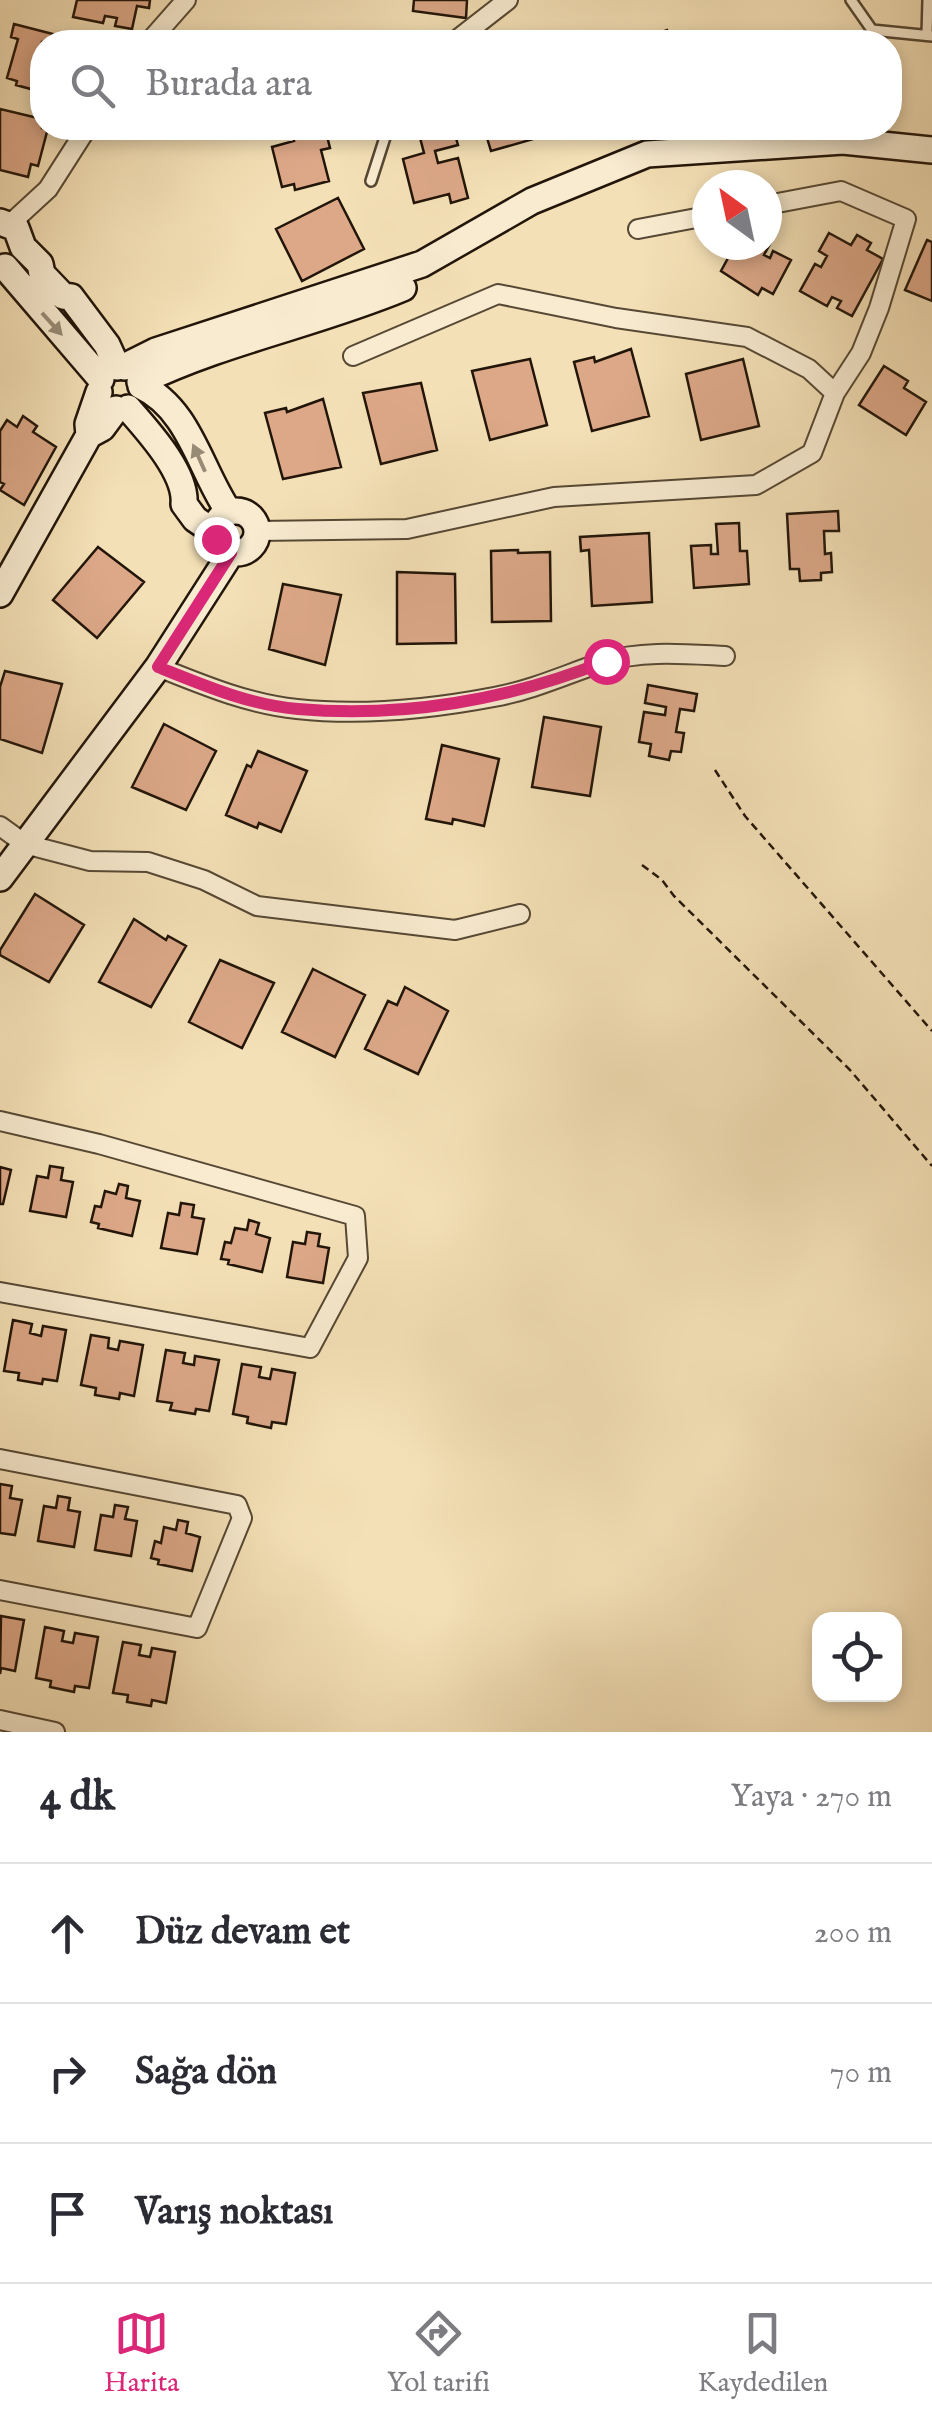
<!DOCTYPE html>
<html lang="tr">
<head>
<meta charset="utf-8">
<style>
	body { margin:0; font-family:"IM FELL English",serif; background:#f2f2f3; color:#2b2b33 }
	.controls { position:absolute; right:30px; bottom:30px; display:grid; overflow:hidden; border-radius:20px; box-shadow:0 5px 15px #0003 }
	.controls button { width:90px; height:90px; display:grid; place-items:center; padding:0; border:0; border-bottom:2px solid #e1e1e2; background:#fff; color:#2b2b33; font:50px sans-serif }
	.compass { position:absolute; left:692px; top:170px; width:90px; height:90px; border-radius:50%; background:#fff; box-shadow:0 5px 15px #0003; rotate:327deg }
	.stop { position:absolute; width:30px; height:30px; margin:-22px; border:8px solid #db2777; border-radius:50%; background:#fff }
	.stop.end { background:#db2777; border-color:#fff; box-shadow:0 2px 10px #0008 }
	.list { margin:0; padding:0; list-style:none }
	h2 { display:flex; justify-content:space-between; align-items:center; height:130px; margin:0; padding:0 40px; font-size:42px }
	h2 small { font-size:32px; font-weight:400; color:#7c7c81 }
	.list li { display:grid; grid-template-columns:65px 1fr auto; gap:30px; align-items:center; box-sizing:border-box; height:140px; padding:0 40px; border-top:2px solid #e1e1e2 }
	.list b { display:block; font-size:38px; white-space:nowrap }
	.list em { font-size:32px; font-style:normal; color:#7c7c81 }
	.icon { flex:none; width:55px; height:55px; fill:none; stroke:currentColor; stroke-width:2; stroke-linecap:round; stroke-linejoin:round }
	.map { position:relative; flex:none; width:932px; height:1732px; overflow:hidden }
	.search { position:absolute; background:#fff; box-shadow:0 5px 15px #0003; left:30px; right:30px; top:30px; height:110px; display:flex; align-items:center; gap:25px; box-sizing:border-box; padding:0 35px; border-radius:40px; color:#7c7c81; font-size:38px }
	.sheet { height:550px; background:#fff }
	nav { display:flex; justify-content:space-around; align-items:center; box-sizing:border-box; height:140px; border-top:2px solid #e1e1e2; background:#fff; font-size:28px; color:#7c7c81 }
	nav a { display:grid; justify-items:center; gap:5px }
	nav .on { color:#db2777 }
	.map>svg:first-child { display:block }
</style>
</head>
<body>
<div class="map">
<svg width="932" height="1732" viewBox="0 0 932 1732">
	<rect width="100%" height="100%" fill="#f4e0b6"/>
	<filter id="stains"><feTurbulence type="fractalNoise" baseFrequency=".002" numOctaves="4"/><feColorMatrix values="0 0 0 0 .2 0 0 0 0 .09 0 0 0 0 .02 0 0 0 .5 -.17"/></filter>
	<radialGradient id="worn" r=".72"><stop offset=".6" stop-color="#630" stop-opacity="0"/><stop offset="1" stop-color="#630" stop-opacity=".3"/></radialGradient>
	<path fill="#dca888" stroke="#221509" stroke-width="2.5" d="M77,0h73l-1,8 -12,-2 -5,23 -17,-3 2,-8 -12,-2 -2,7 -30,-6z
		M414,0h53l-1,18 -53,-7z
		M14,24l66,17 -38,1v50l-26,-7 1,-4 -10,-3 11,-39 -7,-2z
		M667,30l3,10 14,-4 2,6h-42l-2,-3z
		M0,109l42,10v9h6l-10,38 -7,-2 -3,13 -28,-7z
		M317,128h8l5,20 -9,2 8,31 -34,9 -1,-6 -12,3 -10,-40 22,-6 -2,-7z
		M442,128h11l5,17 -23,6 3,12 20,-5 10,40 -17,5 -2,-9 -35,9 -11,-44 21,-6 -5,-19z
		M484,128h58l2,8 -53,15z
		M338,198l26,51 -62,32 -26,-52z
		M767,226l10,5 -13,24 6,3 3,-7 18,9 -18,34 -11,-6 -4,7 -37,-24 14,-26 9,3 1,-3h22z
		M829,233l22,12 6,-10 14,8 -4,7 16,9 -31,57 -15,-8 4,-7 -9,-4 -5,9 -27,-15 15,-27 6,3 6,-11 -8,-5z
		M927,240l5,2v59l-27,-11z
		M631,349l18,67 -57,15 -18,-69 20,-5 1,5z
		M530,359l17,66 -57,15 -18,-69z
		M743,359l16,67 -58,14 -15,-66z
		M884,366l24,15 -4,7 22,14 -20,33 -47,-30z
		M421,383l16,67 -56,14 -18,-71z
		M323,399l18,68 -58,12 -18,-66 21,-5 1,4z
		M23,416l14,10 -4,6 23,15 -32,58 -24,-15 4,-6 -4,-2v-51l7,-11 10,7z
		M838,511l1,20h-15l1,23 6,-1 1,19 -11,1v7l-21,1 -1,-12h-9l-3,-55z
		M739,523l1,28h7l2,33 -55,4 -3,-42 20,-1v9h7l-2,-30z
		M649,533l3,69 -60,4 -3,-56 -8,1 -1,-14z
		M98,547l46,35 -47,56 -44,-38z
		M518,550v3l32,-1 1,69 -59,1 -1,-71z
		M397,572l58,2 1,69 -59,1z
		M283,584l58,11 -16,70 -56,-16z
		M5,671l57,13 -20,69 -42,-14v-52z
		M648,685l49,9 -3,17 -14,-2 -4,23 8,1 -3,19 -10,-1 -2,9 -20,-4 2,-12 -12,-2 5,-30 21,3 1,-8 -21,-4z
		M544,717l57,10 -11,69 -58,-9z
		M164,724l52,27 -30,59 -54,-23z
		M442,745l57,14 -15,67 -31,-7 -1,5 -26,-5z
		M258,751l49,20 -26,61 -22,-9 -2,5 -31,-13 21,-50 4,2z
		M35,894l49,31 -35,57 -49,-27v-5z
		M134,919l32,21 2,-4 18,10 -35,61 -52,-25z
		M220,960l54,23 -32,65 -53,-26z
		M313,969l52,26 -30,62 -53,-25z
		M405,987l43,24 -30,63 -53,-25 23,-48 9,4z
		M50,1166l13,2 -2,12 12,2 -7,35 -36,-6 7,-35 11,2z
		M0,1167l11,3 -8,34h-3z
		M119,1184l9,2 -2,12 14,3 -8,35 -34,-8 1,-4 -8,-2 4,-16 6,1 4,-16 11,3z
		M181,1203l13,2 -2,12 12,2 -7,35 -36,-6 7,-35 11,2z
		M249,1220l10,3 -3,11 14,4 -8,34 -34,-8 1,-4 -8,-1 4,-17 6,1 4,-15 12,2z
		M307,1232l13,2 -2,12 11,2 -6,35 -36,-6 6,-35 12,2z
		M13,1320l19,4 -2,9 11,3 2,-10 23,4 -9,51 -14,-2 -1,5 -24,-4 1,-7 -15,-2z
		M91,1335l18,3 -1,10 10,2 2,-9 23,4 -9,51 -14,-3 -1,6 -24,-4 1,-7 -15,-3z
		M166,1350l19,3 -2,10 11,2 1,-9 24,4 -10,51 -13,-2 -1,5 -25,-4 2,-7 -15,-2z
		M242,1364l19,3 -2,10 11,2 2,-10 23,4 -9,51 -14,-2 -1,6 -24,-5 1,-6 -15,-3z
		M0,1484l12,2 -2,12 12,2 -7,35 -15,-2z
		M58,1496l12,2 -2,12 12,2 -6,35 -36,-6 6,-35 12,2z
		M115,1505l13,2 -3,12 12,2 -6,35 -36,-6 6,-35 12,2z
		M178,1520l10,2 -2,11 14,4 -8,34 -34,-7 1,-4 -8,-2 4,-17 6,2 3,-16 12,3z
		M1,1616l23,4 -9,51 -14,-3 -1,6z
		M45,1627l19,4 -2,10 11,2 2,-10 23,4 -9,51 -14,-2 -1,6 -24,-5 1,-6 -15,-3z
		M123,1642l18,3 -2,10 11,2 2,-9 23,4 -9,51 -14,-3 -1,6 -24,-4 1,-7 -15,-2z"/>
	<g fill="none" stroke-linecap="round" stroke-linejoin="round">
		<g stroke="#564834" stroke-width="14">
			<path id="lane" d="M851,0l21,30 60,6
				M927,35l1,-35
				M371,181l17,-53"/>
		</g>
		<g stroke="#564834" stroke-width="22">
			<path id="street" d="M149,42l37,-42
				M454,42l54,-42
				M10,224l38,-35 39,-61
				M638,229l69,-13
				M353,356l145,-62 118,24 131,19 62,32 26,24 26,-40 18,-45 27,-89 -65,-28 -74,14
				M257,531l150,-2 147,-32 202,-12 56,-32 23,-60
				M158,667c45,18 90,37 139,42 64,7 134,0 197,-12 39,-7 73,-23 109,-35 39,-12 82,-8 122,-6
				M0,826l25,18 65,17 58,1 56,18 53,26 198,24 65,-16
				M0,1121l99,23 256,72 3,42 -48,90 -310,-56
				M0,1459l237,46 5,13 -45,110 -197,-38
				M0,1720l55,12"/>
		</g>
		<g stroke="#221509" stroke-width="30">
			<path id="secondary" d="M0,222l16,6 7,19 17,17 2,10 21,22 8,1 36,48 10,22
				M5,267l96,112
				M124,367l32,-16 266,-87 110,-63 115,-47 196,-13 89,9
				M140,382c84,-41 177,-58 263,-94
				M141,386c49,23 59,84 88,126
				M128,408c20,23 59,65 56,96l11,15 19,13
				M89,435l-1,-11 11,-32
				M215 532a21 21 0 1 1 42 0a21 21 0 1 1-42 0Z
				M0,594l89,-159 13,-7 14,-19
				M0,878l158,-211 73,-114"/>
		</g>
		<path stroke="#221509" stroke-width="2.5" stroke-dasharray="8 5" stroke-linecap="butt" d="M715,770l30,46 187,215
			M642,865l20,15 12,16 176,174 82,96"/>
		<use href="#lane" stroke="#f8ebd0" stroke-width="9"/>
		<use href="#street" stroke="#f8ebd0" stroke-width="18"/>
		<use href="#secondary" stroke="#f8ebd0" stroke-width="25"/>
	</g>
	<defs><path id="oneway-solid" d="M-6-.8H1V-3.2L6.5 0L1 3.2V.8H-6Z" transform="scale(2.5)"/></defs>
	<g fill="#988b76">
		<use href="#oneway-solid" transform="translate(52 324) rotate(48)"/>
		<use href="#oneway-solid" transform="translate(199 458) rotate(-114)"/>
	</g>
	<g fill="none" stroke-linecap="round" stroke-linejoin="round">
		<path stroke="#db2777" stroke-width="12" d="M216,539l15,14 -73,114c45,18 91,38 140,42 105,9 211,-9 308,-48"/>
	</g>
	<rect width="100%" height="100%" filter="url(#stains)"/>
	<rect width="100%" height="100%" fill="url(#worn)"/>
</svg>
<div class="controls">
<button><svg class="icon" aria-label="locate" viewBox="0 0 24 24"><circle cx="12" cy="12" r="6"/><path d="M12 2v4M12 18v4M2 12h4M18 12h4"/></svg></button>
</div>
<svg class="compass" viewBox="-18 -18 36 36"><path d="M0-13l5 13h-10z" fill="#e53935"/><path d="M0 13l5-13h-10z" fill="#7c7c81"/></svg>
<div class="stop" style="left:606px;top:661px"></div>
<div class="stop end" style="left:216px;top:539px"></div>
<div class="search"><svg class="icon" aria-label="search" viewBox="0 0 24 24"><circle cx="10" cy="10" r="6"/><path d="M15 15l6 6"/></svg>Burada ara</div>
</div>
<section class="sheet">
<h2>4 dk<small>Yaya · 270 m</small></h2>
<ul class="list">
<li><svg class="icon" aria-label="ahead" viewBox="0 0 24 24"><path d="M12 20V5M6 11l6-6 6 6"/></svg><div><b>Düz devam et</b></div><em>200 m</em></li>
<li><svg class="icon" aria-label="right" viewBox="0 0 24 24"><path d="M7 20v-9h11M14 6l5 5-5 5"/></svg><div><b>Sağa dön</b></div><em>70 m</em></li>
<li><svg class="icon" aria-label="arrive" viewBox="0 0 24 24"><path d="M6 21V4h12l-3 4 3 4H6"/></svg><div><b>Varış noktası</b></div></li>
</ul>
</section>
<nav>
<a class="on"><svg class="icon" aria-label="map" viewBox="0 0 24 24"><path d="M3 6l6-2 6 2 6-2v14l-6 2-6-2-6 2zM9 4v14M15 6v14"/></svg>Harita</a>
<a><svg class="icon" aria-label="directions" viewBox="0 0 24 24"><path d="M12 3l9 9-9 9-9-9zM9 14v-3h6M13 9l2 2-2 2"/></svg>Yol tarifi</a>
<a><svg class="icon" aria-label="saved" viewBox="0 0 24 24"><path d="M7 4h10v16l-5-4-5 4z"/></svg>Kaydedilen</a>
</nav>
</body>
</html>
